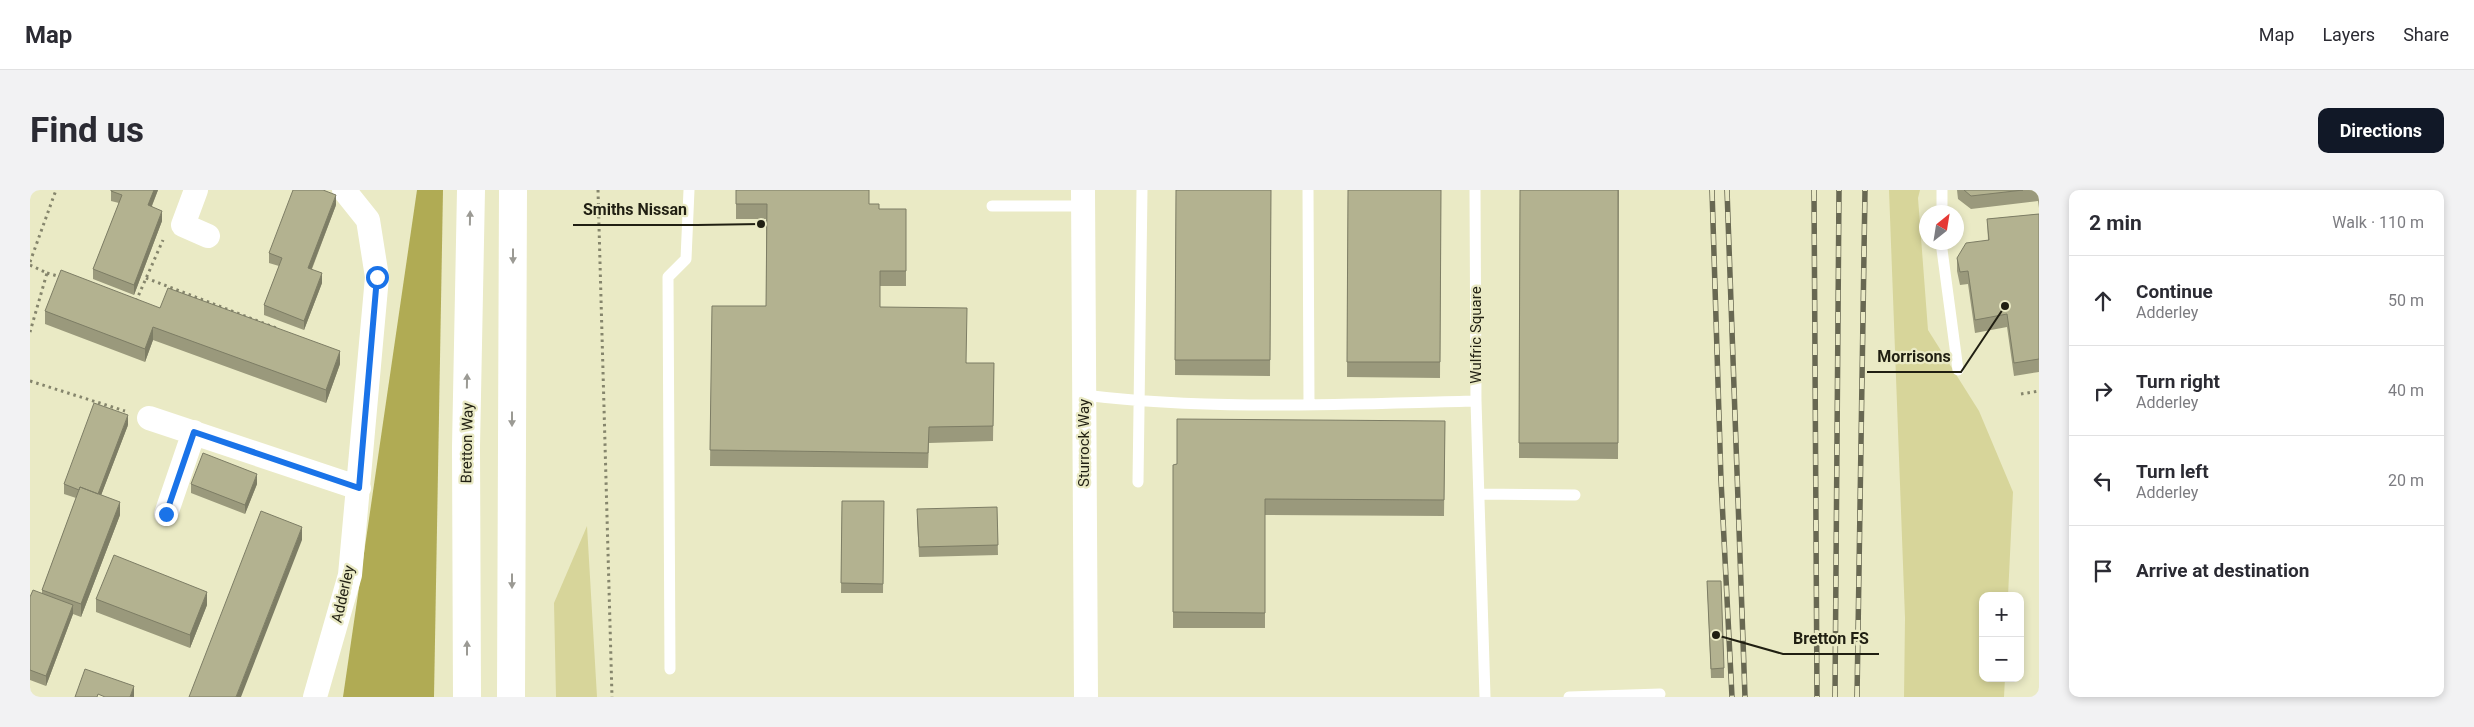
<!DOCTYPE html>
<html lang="en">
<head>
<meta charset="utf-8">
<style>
	body { margin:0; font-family:Roboto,sans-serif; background:#f2f2f3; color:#2b2b33 }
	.controls { position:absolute; right:15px; bottom:15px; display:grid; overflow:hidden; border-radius:10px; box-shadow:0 2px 8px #0003 }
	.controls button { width:45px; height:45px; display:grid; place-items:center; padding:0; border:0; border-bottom:1px solid #e1e1e2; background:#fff; color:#2b2b33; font:25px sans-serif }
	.compass { position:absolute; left:1889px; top:15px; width:45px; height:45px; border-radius:50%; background:#fff; box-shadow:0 2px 8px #0003; rotate:30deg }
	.stop { position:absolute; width:15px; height:15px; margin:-11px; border:4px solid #1a73e8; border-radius:50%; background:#fff }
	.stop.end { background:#1a73e8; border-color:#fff; box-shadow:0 1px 5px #0008 }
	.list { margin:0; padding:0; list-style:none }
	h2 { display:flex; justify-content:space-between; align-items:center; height:65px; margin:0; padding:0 20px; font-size:21px }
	h2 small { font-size:16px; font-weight:400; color:#7c7c81 }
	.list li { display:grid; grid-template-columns:32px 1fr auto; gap:15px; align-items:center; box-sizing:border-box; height:90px; padding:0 20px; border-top:1px solid #e1e1e2 }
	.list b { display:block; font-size:19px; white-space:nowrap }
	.list p { margin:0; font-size:16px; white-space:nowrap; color:#7c7c81 }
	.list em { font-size:16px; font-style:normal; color:#7c7c81 }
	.icon { flex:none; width:28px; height:28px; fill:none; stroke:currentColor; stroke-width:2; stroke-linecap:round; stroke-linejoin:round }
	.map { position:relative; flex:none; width:2009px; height:507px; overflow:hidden; border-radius:10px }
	header { display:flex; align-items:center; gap:30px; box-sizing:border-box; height:70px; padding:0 25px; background:#fff; border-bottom:1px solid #e1e1e2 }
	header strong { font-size:24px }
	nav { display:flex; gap:28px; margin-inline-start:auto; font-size:18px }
	.intro { display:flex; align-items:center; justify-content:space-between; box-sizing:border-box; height:120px; padding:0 30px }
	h1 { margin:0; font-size:35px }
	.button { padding:12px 22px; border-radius:10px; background:#111827; color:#fff; font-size:18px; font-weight:700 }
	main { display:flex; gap:30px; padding:0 30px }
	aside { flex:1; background:#fff; border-radius:10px; box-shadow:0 2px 8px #0003 }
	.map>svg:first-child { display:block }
</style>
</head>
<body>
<header>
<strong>Map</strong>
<nav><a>Map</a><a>Layers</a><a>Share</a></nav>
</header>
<div class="intro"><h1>Find us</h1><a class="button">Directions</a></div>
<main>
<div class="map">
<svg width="2009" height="507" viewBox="0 0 2009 507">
	<rect width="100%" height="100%" fill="#eaeac5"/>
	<path fill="#d7d59a" d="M1859,0h31l-2,8 10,132 51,81 34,81 -5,104h-25v82h22l-1,19h-100l1,-79z
		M557,336l10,171h-41l-2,-94z"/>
	<path fill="#b0ab54" d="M387,0h26l-9,507h-91z"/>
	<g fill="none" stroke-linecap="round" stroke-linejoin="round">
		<path stroke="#85856c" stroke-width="3" stroke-dasharray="2.5 4" stroke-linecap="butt" d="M568,0l14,507
			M0,72l26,-72
			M0,75l17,8 -17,59
			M17,83l14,4
			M116,88l130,50
			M106,111l27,-61
			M0,191l95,30
			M1991,204l18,-3"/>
		<path stroke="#fff" stroke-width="11" d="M1278,0l1,215
			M962,16h91
			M1912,22v-22
			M1911,52l17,128
			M1054,205c129,16 262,9 392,6l-1,-211
			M1446,211l9,296
			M1108,292l4,-292
			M1449,304l96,1
			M640,479l-2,-392 18,-18 3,-69
			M1539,507l91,-3"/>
		<path stroke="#fff" stroke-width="24" d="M166,0l-13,35 25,11
			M1053,0l3,507
			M119,228l210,70
			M136,324l28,-82
			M285,507l35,-122 27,-298 -9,-57 -24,-30"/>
		<path stroke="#fff" stroke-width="28" d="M437,507l-1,-250 5,-257
			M481,507l2,-507"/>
		<g stroke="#686852" stroke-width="5.5">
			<path id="rail" d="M1682,0l9,290 11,217
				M1697,0l18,507
				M1784,0l3,507
				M1805,507l4,-507
				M1827,507l8,-507"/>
		</g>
		<use href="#rail" stroke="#eaeac5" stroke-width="4" stroke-dasharray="11" stroke-linecap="butt"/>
	</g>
	<path fill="#9a997c" d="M128,0l-6,16 10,15 -28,74 -41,-16v-10l26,-66 -8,-2v-10z
		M706,0l133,14 10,5h27v77h-26v21l87,56h27l-1,78 -64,2 -1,25 -218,-2 2,-160h54v-87h-30z
		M1146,0h95l-1,186 -95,-1z
		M1318,0h93l-1,188 -93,-1z
		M1490,0h99l-1,269 -99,-1z
		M1927,0h82v18l-1,-7 -67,8 -13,-10z
		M306,15l-24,64 10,14 -18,47 -40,-15v-10l15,-39 -10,-3v-10z
		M2009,24v158l-25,4 -7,-49 -32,6 -7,-49 -8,1 -3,-14v-13l31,-18 -1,-21z
		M130,118l180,56 -14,39 -173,-63 -8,22 -100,-38v-13z
		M1415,231l-1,95 -179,-1v113h-92v-163z
		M98,235l-27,70 19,20 -39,102 -8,-3 -27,72 -16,-6v-83l12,-4v-3l34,-92 -12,-4v-10z
		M161,294h66l-12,30 -54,-21z
		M812,311h42l-1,92h-42z
		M967,317l1,48 -79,2 -2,-38z
		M1677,391l17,87v10h-13z
		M66,409l111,6 -17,43 -94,-36z"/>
	<path fill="#7d7d65" d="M124,0h4l-10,25v-10z
		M306,5v10l-28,73v-10z
		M132,21v10l-28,74v-10z
		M292,83v10l-18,47v-9z
		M123,137v13l-8,22v-13z
		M310,161v13l-14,39v-13z
		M98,225v10l-31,81v-9z
		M227,284v10l-12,30v-9z
		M90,312v13l-39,102v-13z
		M272,337v13l-61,157h-5z
		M177,402v13l-17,43v-13z
		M43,415v9l-27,72v-10z
		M104,496v11h-4z"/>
	<path fill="#b3b290" stroke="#7d7d65" d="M81,0h43l-6,15 14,6 -28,74 -41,-16 29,-74 -11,-4z
		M263,0h30l13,5 -28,73 14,5 -18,48 -40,-16 18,-47 -13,-5z
		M706,0h133v14h10v5h27v62h-26v36l87,1 -1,55h28l-1,63 -64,1 -1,26 -218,-3 2,-144h54l1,-102h-31z
		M1146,0h95l-1,170h-95z
		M1318,0h93l-1,172h-93z
		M1490,0h98v253h-99z
		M1934,0h59l-52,6z
		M2009,24v145l-25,4 -7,-49 -32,6 -7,-49 -8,1 -3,-14 9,-15 23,-3 -2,-21z
		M31,80l99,38 8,-20 172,63 -14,39 -173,-63 -8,22 -100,-38z
		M64,213l34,12 -30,79 -18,-7 -1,3 -15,-6z
		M1147,229l268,2 -1,79 -179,-1v114l-92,-1v-147l4,-1z
		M173,263l54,21 -12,31 -54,-21z
		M50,297l40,15 -39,102 -39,-14z
		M812,311h42l-1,83 -42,-1z
		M967,317l1,38 -79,2 -2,-38z
		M231,321l41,16 -66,170h-47z
		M84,365l93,37 -17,43 -94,-36z
		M1677,391h14l3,87 -13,1z
		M3,400l40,15 -27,71 -16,-6v-73z
		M55,479l49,17 -4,11h-25l-7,-3 -1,3h-22z"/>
	<defs><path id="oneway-solid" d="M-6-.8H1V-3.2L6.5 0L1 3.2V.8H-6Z" transform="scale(1.25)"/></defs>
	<g fill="#9b9a94">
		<use href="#oneway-solid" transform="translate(440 28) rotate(-89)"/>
		<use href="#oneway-solid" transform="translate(483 66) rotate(90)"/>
		<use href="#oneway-solid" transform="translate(437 191) rotate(-89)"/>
		<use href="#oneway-solid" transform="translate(482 229) rotate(90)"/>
		<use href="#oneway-solid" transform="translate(482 391) rotate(90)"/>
		<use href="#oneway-solid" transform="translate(437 458) rotate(-90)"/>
	</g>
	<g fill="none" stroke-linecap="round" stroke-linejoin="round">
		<path stroke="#1a73e8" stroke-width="6" d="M136,324l28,-82 165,56 18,-211"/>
	</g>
	<g text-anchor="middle" stroke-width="4.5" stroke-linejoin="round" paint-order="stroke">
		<g font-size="15" fill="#201f12" stroke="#eaeac5">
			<text transform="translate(1446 145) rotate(-90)" y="5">Wulfric Square</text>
			<text transform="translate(437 253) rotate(-89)" y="5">Bretton Way</text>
			<text transform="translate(1054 253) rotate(-90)" y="5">Sturrock Way</text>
			<text transform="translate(313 404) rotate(-77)" y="5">Adderley</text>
		</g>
	</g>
	<path fill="none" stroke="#201f12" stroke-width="2" d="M731 34L667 35H543M1975 116L1931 182H1837M1686 445L1753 464H1849"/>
	<g fill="#201f12" stroke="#eaeac5" stroke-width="2">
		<circle cx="731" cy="34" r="5"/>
		<circle cx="1975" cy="116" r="5"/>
		<circle cx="1686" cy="445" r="5"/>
	</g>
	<g font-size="16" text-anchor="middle" font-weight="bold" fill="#201f12" stroke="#eaeac5" stroke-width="4.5" stroke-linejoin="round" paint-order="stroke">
		<text x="605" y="25">Smiths Nissan</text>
		<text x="1884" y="172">Morrisons</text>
		<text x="1801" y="454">Bretton FS</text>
	</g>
</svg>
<div class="controls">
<button>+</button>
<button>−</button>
</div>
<svg class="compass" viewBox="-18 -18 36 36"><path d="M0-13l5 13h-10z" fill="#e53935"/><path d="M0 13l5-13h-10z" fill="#7c7c81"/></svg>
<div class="stop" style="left:347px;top:87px"></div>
<div class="stop end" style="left:136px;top:324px"></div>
</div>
<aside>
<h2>2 min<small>Walk · 110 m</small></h2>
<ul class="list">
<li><svg class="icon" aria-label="ahead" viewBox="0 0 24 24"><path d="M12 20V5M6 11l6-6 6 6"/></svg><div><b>Continue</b><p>Adderley</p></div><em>50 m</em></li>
<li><svg class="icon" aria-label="right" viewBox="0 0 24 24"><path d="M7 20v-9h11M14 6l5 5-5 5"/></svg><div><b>Turn right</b><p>Adderley</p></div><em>40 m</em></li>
<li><svg class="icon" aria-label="left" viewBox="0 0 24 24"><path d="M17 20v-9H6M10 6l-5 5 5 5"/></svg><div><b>Turn left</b><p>Adderley</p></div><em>20 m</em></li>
<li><svg class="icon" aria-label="arrive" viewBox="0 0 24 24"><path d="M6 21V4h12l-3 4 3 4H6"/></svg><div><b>Arrive at destination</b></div></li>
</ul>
</aside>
</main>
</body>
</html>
